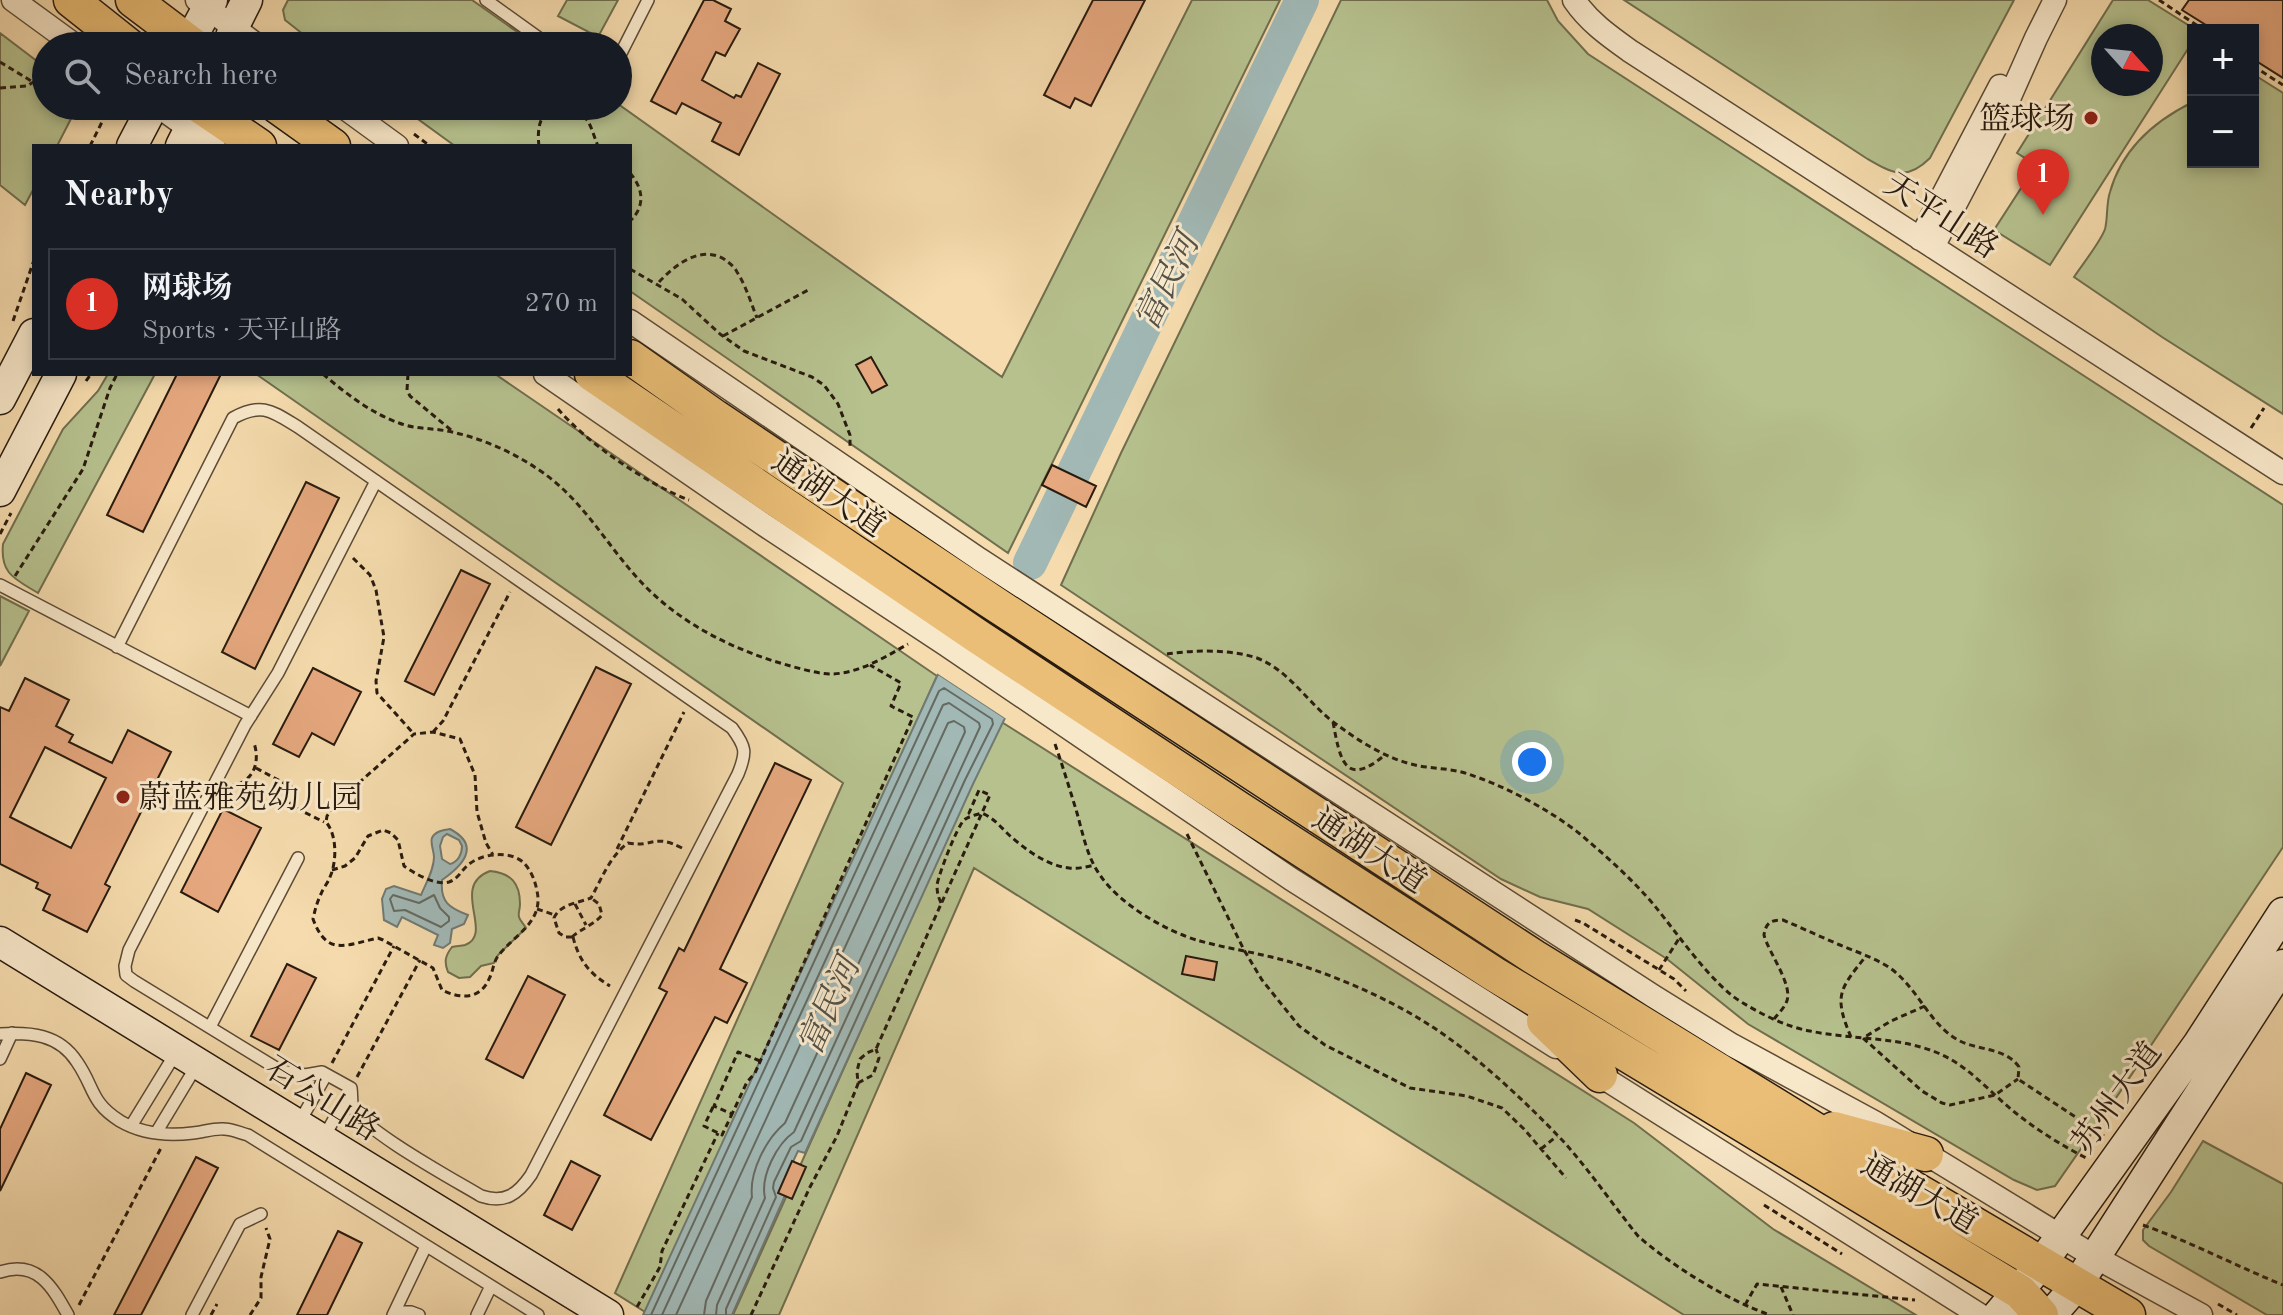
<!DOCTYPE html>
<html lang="en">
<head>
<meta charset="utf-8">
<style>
	body { margin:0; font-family:"Old Standard TT","Noto Serif SC",serif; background:#242831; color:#f1f3f6 }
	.controls { position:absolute; right:24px; top:24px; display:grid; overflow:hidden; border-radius:0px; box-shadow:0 4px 12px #0003 }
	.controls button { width:72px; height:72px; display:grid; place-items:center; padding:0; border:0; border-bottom:2px solid #363941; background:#171b24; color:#f1f3f6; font:40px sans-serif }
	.compass { position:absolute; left:2091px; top:24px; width:72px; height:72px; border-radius:50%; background:#171b24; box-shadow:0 4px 12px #0003; rotate:117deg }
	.you { position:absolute; left:1532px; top:762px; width:28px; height:28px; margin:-20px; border:6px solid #fff; border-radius:50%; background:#1a73e8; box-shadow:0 0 0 12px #1a73e833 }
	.badge { display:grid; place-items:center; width:52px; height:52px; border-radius:50%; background:#d93025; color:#fff; font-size:26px; font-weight:700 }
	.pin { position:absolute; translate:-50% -66px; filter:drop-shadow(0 2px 4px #0008) }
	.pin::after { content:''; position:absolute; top:42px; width:28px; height:24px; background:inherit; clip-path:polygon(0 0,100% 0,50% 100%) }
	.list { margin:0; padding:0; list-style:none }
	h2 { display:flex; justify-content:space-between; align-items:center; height:104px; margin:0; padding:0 32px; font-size:34px }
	h2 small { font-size:26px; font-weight:400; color:#9ea1a6 }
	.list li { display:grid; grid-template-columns:52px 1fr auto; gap:24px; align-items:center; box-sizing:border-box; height:112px; margin:0 16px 16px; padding:0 16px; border:2px solid #363941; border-radius:0px }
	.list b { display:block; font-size:30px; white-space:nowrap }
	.list p { margin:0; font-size:26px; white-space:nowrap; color:#9ea1a6 }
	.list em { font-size:26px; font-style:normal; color:#9ea1a6 }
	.icon { flex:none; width:44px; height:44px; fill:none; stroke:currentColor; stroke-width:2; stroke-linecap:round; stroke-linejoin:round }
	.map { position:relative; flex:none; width:2283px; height:1315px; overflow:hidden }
	.search { position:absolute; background:#171b24; box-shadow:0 4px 12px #0003; left:32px; top:32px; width:600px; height:88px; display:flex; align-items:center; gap:20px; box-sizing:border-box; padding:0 28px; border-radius:44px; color:#9ea1a6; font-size:30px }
	.panel { position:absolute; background:#171b24; box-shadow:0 4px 12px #0003; left:32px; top:144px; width:600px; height:232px; border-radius:0px }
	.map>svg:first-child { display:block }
</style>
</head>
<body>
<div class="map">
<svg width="2283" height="1315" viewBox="0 0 2283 1315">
	<rect width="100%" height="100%" fill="#f5dbad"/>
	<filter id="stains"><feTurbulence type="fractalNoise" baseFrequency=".0025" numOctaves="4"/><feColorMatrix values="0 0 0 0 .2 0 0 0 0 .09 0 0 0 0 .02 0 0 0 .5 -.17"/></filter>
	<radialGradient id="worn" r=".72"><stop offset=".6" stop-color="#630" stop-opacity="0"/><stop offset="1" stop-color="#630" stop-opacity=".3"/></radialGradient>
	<path fill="#b6c18e" stroke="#706e4e" stroke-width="2" fill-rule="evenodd" d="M288,0h184l65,46h-219l-33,-26 -2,-10z
		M567,0h51l-20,37 -40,-21z
		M1192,0h88l-272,553 -378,-262v-145h-175l-55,-40h218v-2l384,273z
		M1341,0h206l11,21 30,33 695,451v342l-171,257 -57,82 -18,4 -23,-10 -266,-156 -81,-65 -79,-50 -48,-12 -39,-18 -440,-294 60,-132z
		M1624,0h390l-84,158c-24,24 -38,15 -64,0z
		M2113,0h35l48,30h-3v11l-143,224 -56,-35 42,-65 -19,-12zM2103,36h48v48h-48z
		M0,33l46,35v38h30v3l-19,37h-23v42l-9,17 -25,-20z
		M2253,74l30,19v321l-121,-77 -88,-60c8,-12 27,-36 31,-48 3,-11 1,-25 5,-37 12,-43 44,-71 83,-90v60h60z
		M108,374h47l-117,219c-23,-14 -38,-19 -35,-49l60,-115 35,-38z
		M256,374h239l442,302 -287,639 -35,-22 228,-510z
		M0,596l29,15 -29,55z
		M1000,721l634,402 139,106 143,86h-232l-710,-447 -195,447h-46z
		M490,871c21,2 30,12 30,33 0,5 -2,9 -1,13 1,4 5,7 7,11l-28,27 -4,8 -13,3 -11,11 -11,1 -11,-6c-4,-10 -3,-16 4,-25 4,-1 9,-1 13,-2 30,-11 -16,-59 25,-74z
		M2203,1141l80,43v131h-16l-118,-69 -6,-6v-10l28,-38z"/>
	<path fill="#a1b8b5" stroke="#717973" stroke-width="2" fill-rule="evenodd" d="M938,674l67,44 -32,66 -168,369 -7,-2 -17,36 6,4 -55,124h-89z
		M450,829c32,17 12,37 -8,51 -2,22 7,28 26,35l-4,9 -12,5 -2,14 -7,5 -9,-3 4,-10 -36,-18 -5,10 -13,-7 -2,-21 4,-10 8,-3 27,9c5,-12 13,-25 13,-38 0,-6 -4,-14 -2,-19 3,-7 12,-8 18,-9zM447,834l12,6 3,6c0,8 -4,16 -12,18l-8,-5 -2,-13 3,-9z"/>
	<path fill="#f5dbad" d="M937,670l70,45 1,5 -73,-48z"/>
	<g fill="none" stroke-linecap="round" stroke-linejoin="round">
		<path stroke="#656a62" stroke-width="2" d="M393,895l26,8 15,-8 6,13 9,9v4l-8,6 -36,-17 -11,1 -4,-12z
			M651,1315l288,-624 5,-3 48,31 1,5 -28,56 -164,361 -10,6 -17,35 -1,6 3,9 -50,112v6
			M662,1315l281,-610 6,-2 30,20 1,4 -186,405c-17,12 -34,44 -29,66l-48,107 -1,10
			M676,1315l272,-592 6,-2 10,6 1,5 -180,391c-19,16 -36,49 -33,74l-46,104 -2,14"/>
		<path stroke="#a1b8b5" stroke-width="34" d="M1030,563l272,-563"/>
	</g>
	<path fill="#e6a87f" stroke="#291b0f" stroke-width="2" fill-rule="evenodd" d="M704,0h9l18,9 -6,12 15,8 -15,27 -9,-4 -14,28 32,18 2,-3 5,2 17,-34 22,11 -41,81 -27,-14 9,-18 -39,-20 -6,11 -25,-13z
		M1093,0h52l-54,106 -16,-8 -5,10 -26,-13z
		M2189,0h94v78l-30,-19v-29h-39l-32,-20z
		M871,357l16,28 -15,8 -16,-28z
		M177,374h44l-78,158 -36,-17z
		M1052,465l44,21 -10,21 -44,-22z
		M306,482l33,16 -84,171 -33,-17z
		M461,570l29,14 -56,111 -29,-14z
		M596,667l35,17 -80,161 -35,-18z
		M313,668l48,24 -27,53 -22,-12 -13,24 -26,-13z
		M25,678l44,22 -13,26 17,9 -4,7 43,21 16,-33 43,22 -66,132 5,3 -23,45 -44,-22 7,-15 -14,-7 2,-5 -38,-19v-157l9,4zM45,747l61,31 -35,70 -61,-31z
		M775,763l36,17 -91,189 27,14 -20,40 -12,-6 -64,123 -47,-25 63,-123 -8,-4 20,-40 5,3z
		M223,809l38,19 -43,84 -37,-20z
		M1186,956l31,6 -3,18 -32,-6z
		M287,964l29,14 -37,72 -28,-14z
		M528,976l37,19 -42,83 -37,-19z
		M26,1073l25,12 -51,106v-62z
		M196,1157l22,11 -77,147h-27z
		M571,1161l29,15 -28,54 -28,-15z
		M792,1161l14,6 -14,32 -14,-6z
		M338,1231l24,12 -35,72h-30z"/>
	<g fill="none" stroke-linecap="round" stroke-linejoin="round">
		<g stroke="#5c4b36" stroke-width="14">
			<path id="lane" d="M486,0l64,46
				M618,59l30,-59
				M0,585l251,131
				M117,647l116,-229c29,-16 39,-7 65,9l434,301c14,19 15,24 6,46l-207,401c-13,19 -26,29 -50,21 -23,-14 -121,-67 -128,-89 -2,-5 -1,-13 -2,-19
				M210,1027l88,-169
				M0,1034c30,-2 59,0 77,28 18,26 13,40 43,59 22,13 48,15 73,12 10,-1 21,-5 31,-4 8,0 16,4 24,6l290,180
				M0,1059l12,-26
				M351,1088l-29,-16 -17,3 -24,-4 -147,-90 -8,-6 -1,-9 4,-16 116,-225 33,-52 98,-192
				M299,1123l27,-48
				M131,1126l46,-75
				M156,1133l41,-68
				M324,1137l27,-48
				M0,1272c37,-12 52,14 68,43
				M395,1311l16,1 8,3
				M192,1315l48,-91 21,-10
				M393,1315l33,-69
				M477,1315l14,-29"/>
		</g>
		<g stroke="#5c4b36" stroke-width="25">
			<path id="street" d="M13,0l63,46
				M197,0l61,46
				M1574,0c15,22 35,36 56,51l653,422
				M158,106l56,40
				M342,106l55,40
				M1920,239l80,-153
				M1933,247l67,-128 36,-81 19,-38
				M630,321l349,238 674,437 79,49 142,77 221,135 106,58
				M545,374l218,150 182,120 346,235 265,168
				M1588,1068l392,247"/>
		</g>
		<g stroke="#291b0f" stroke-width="33">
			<path id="secondary" d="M187,46l25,-46
				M228,46l8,-24 11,-22
				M132,146l21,-40
				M181,146l20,-40
				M0,399l34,-65
				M0,491l61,-117
				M0,942l608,373
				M1998,1315l43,-51 158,-221 84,-130
				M2051,1315l26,-30 206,-320"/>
		</g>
		<g stroke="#291b0f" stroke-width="37">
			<path id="primary" d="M71,0l58,46
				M133,0l61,46
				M200,106l59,40
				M277,106l56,40
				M630,357l85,60 274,183 545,357 309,190 285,168
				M592,374l385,262 262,173 255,165 526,318 21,23
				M1544,1021l56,54
				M1834,1129l92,25"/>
		</g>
		<path stroke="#291b0f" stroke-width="3" stroke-dasharray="6 4" stroke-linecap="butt" d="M2159,0l45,30
			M276,37l13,9
			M0,62l33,20
			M2253,66l30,19
			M0,88l27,-2 19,-12
			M566,106c25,10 23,18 32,40
			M414,134l16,12
			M90,146l20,-40
			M539,146c-2,-16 0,-33 16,-40
			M630,173c13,15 16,33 0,48
			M630,269l52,30 38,35 24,17 68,26 12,8 14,19 12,31v11
			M659,282c16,-17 41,-37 65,-23 5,4 10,7 13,13 9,14 14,31 20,46
			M13,321l21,-61
			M723,336l87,-47
			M323,374c22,19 48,39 76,49 15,6 32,5 48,8 31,6 62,19 89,37 47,30 69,76 106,115 41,43 96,69 152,84 16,4 32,9 48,6 24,-4 45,-17 66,-29
			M408,374l-1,16 3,6 41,34
			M86,381l5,-7
			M558,409c29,34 89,75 131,91
			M2251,428l13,-20
			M0,534l11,-21
			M353,558l17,17 6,15 4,24 4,23 -8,44 1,12 37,41
			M15,576l68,-107 27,-81 7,-14
			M1167,654c28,-4 62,-5 90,4 34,13 53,49 83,69 22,16 48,32 75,38 17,4 36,3 53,9 37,12 82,36 112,60 26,22 52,45 74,71 23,28 60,82 89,98 20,12 44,24 67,28 42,9 90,5 130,23 28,12 49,37 72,56 23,19 49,35 76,49
			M1333,722c7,38 12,67 53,32
			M433,732l10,-11 67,-129
			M1055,744c8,23 15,46 22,69 6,21 10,44 23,62 19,29 67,57 100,66 33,9 67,13 100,24 45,15 91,35 131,61 44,28 96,77 132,115 27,30 50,64 75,95 34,30 89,64 132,79
			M256,768l41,22 -7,15 34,17
			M229,786c23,-2 32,-22 25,-43
			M1187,834l57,116 18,30 37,46 26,19 85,43 57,8 35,12 22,21 42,49
			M617,849l67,-137
			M332,870l13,-4 10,-8 13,-22 15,-6 8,3 7,7 6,26c10,7 31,20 45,16 9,-3 12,-11 18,-16 13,-13 44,-16 57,-3 7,8 11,17 13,28 7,31 -23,44 -39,65 -5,7 -5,16 -9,23 -9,21 -29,20 -47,11l-9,-22 -50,-28 -5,-2c-32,7 -51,19 -65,-19 2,-9 4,-17 8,-25 2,-6 7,-11 9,-17 7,-16 7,-42 -4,-55l1,-6 9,-13 78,-69 19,-2 27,7 15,36 2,37 9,31 7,12
			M941,903c-3,-7 -4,-11 -4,-18 2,-12 20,-58 27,-65 5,-4 12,-5 18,-7 11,5 16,11 25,20 16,15 40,33 62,35 8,1 17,-1 26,-3
			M575,904l11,21
			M537,909l18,6
			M1575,920l8,3 91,56 12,12
			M572,937h-7l-6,-4 -5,-15c6,-14 24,-15 37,-20 11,-20 19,-42 37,-55 25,5 25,-10 54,5
			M572,937c9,-8 23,-13 30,-22l-3,-11 -8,-6
			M573,937c6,24 17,37 37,49
			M1659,970l21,-33
			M1925,1006l-34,15 -28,17 59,53 20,12 8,2 45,-10 23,-16
			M1774,1019c4,-5 10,-11 12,-16 9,-16 -18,-51 -22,-68 2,-13 7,-15 19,-15 19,8 38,17 57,25 17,7 35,13 50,23 28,20 39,56 68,72 20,11 47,7 61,27l-1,12 86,57
			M1851,1037c-18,-42 -11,-48 15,-81
			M760,1061l-22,-9 -24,54 18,8 15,-32 8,-9 158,-356 -22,-11 10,-23 -31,-18
			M332,1063l62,-117
			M357,1077l63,-117
			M858,1083l15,-8 6,-17 -3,-9
			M713,1107l-9,19 18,9 10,-21
			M1541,1149l16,-13
			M1764,1205l78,49
			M2143,1225c48,17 93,41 140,60
			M1781,1287l12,28
			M2218,1304l19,11
			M79,1305l82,-157
			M1745,1305l12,-21 158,16
			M637,1307l23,-40 2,-16 56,-118
			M211,1315l6,-11
			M250,1315l11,-17v-21l9,-38 -4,-11
			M751,1315l59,-128 27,-51 21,-52 -1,-13 3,-12 7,-6 9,-4 114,-254 -11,-5 -10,23 4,3"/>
		<use href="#lane" stroke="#f8e8ca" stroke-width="11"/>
		<use href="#street" stroke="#f8e8ca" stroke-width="22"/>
		<use href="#secondary" stroke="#f8e8ca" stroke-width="30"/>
		<use href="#primary" stroke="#eabe76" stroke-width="34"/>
	</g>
	<g fill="#8f2418" stroke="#f8e8ca" stroke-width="3">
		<circle cx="2091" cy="118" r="8"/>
		<circle cx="123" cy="797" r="8"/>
	</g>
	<g text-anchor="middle" stroke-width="6" stroke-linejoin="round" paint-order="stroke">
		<g font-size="32" fill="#291b0f" stroke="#f8e8ca" text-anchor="end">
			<text x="2075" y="129">篮球场</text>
			<text x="139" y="808" text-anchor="start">蔚蓝雅苑幼儿园</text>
		</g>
		<g font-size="32" fill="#291b0f" stroke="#f8e8ca">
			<text transform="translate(1942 215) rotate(33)" y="11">天平山路</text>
			<text transform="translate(829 493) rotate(34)" y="11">通湖大道</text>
			<text transform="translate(1370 850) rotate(33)" y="11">通湖大道</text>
			<text transform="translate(2116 1097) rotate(-54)" y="11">苏州大道</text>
			<text transform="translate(323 1098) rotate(32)" y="11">石公山路</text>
			<text transform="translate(1920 1193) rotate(30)" y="11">通湖大道</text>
		</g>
		<g font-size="34" font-style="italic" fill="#535249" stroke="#f8e8ca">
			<text transform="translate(1166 281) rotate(-64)" y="12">富民河</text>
			<text transform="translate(828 1005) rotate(-66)" y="12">富民河</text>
		</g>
	</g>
	<rect width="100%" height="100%" filter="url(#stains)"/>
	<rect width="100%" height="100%" fill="url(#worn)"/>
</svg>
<div class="controls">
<button>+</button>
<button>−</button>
</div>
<svg class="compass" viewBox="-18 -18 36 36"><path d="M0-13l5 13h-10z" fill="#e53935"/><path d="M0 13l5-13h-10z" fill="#9ea1a6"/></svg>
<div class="you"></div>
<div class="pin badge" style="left:2043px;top:215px">1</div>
<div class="search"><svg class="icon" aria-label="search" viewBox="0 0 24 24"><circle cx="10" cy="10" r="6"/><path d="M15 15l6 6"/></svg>Search here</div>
<section class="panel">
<h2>Nearby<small></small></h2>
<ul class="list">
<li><span class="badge">1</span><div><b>网球场</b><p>Sports · 天平山路</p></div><em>270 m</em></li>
</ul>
</section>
</div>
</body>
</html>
